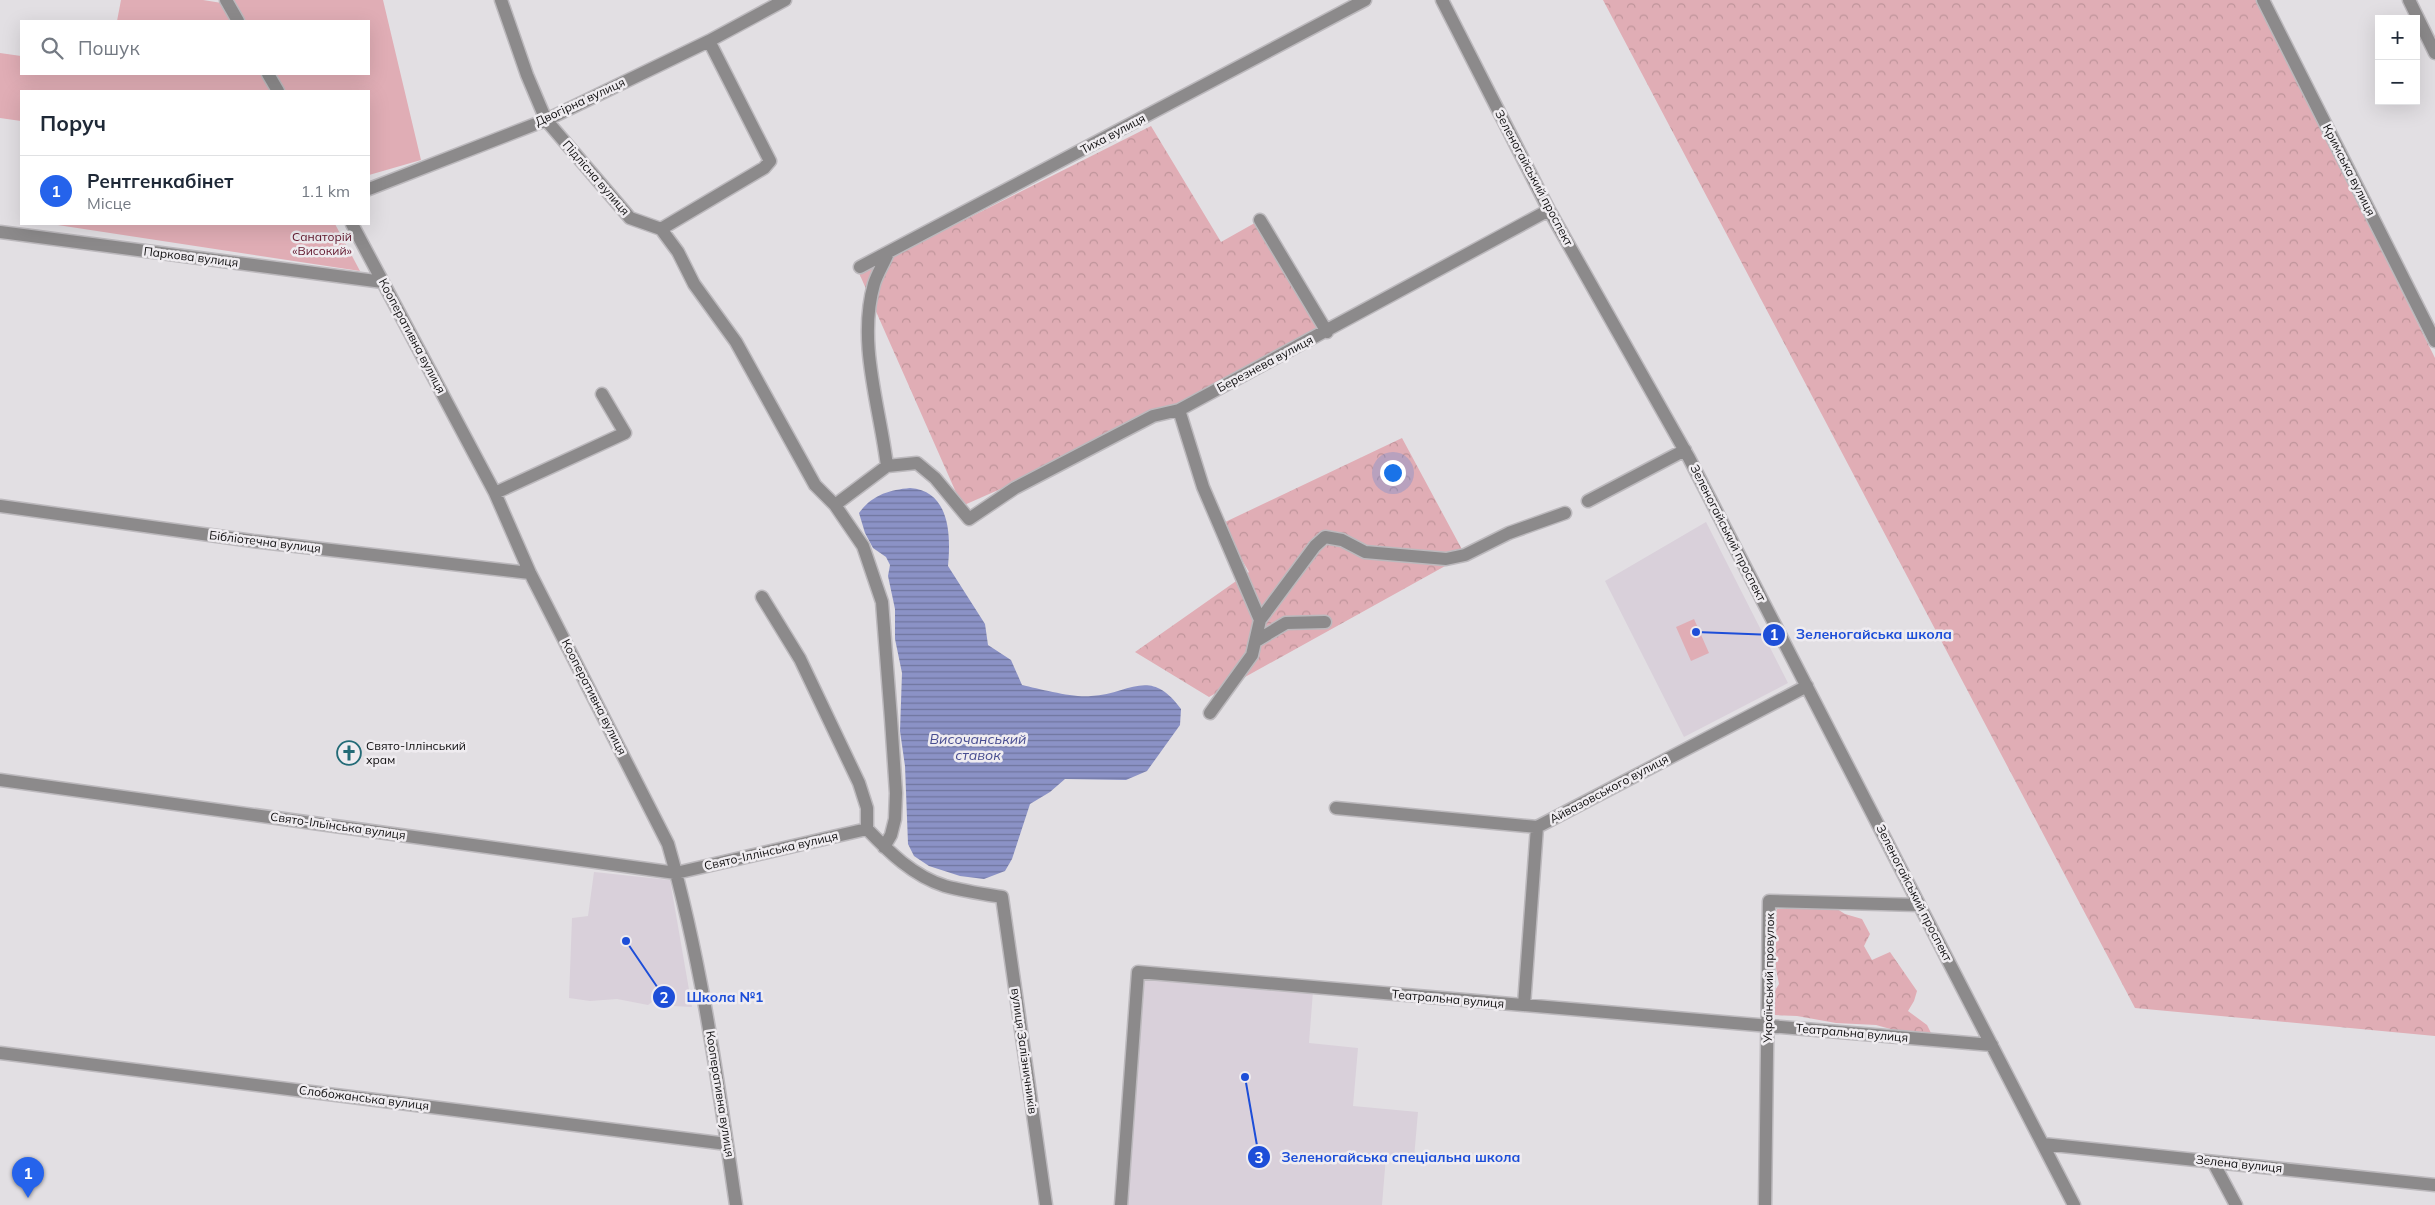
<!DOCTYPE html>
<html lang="uk">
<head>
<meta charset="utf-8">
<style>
	body { margin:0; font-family:Mulish,sans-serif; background:#f6f6f7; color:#1f2937 }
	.controls { position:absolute; right:15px; top:15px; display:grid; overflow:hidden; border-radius:0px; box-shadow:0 5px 20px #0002 }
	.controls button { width:45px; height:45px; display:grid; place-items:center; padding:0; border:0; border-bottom:1px solid #e0e1e3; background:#fff; color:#1f2937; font:25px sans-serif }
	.you { position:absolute; left:1392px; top:472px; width:18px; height:18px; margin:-12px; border:4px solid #fff; border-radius:50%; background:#1a73e8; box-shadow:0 0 0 8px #1a73e833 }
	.badge { display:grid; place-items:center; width:32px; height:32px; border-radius:50%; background:#2563eb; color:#fff; font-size:16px; font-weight:700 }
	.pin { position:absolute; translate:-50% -41px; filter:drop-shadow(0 1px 2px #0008) }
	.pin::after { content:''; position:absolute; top:26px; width:18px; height:15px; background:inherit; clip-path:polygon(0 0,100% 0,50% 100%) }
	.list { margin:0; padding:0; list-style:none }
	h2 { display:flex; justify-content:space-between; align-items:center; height:65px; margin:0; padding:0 20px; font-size:21px }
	h2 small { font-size:16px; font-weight:400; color:#747a83 }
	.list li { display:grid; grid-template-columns:32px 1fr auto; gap:15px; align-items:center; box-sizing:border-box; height:70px; padding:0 20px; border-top:1px solid #e0e1e3 }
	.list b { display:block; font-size:19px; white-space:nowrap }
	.list p { margin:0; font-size:16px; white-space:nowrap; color:#747a83 }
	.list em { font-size:16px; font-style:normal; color:#747a83 }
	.icon { flex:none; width:28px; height:28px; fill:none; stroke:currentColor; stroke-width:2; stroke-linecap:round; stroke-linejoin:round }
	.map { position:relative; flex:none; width:2435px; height:1205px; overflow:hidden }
	.search { position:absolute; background:#fff; box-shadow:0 5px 20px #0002; left:20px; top:20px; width:350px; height:55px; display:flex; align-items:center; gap:12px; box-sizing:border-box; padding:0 18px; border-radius:0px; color:#747a83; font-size:19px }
	.panel { position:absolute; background:#fff; box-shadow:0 5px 20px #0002; left:20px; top:90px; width:350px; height:135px; border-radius:0px }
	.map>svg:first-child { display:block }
</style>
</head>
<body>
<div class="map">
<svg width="2435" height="1205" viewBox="0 0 2435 1205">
	<defs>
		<pattern id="forest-crowns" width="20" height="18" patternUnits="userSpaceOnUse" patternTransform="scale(1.25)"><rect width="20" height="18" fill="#e0adb5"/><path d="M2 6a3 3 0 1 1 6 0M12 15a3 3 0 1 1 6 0" fill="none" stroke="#bf949a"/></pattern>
		<pattern id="water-rules" width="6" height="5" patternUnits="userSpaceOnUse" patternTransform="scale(1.25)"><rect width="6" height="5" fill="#8b92c6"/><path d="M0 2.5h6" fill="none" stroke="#70769f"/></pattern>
	</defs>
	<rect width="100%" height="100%" fill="#e2dfe3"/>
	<path fill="#d9d0da" d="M1706,522l82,161 -104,54 -79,-156z
		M594,872l76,8 22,127 -19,-1 -20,-5 -5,4 -31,-6 -27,2 -21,-3 3,-80 16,-2z
		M1142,976l171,15 -4,52 49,5 -5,58 65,6 -4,46 -28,-2 -4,49h-258z"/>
	<path fill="url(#forest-crowns)" d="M1603,0h654l178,358v678l-300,-28z
		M1151,126l70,116 39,-22 67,112 -148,78 -217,96 -103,-233z
		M1402,438l63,117 -256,142 -74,-45 114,-80 -28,-48z
		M1808,906l26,1 11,7 17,5 8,15 -6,12 8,14 18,-8 27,39 -3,10 -6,10 19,14 4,8h-26l-29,-8 -40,-2 -39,-7 -22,-1 -3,-20 7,-11c-5,-25 -9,-51 -2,-75h20z"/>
	<path fill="#e0adb5" d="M121,0h82l25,4 7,-4h148l38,160 -52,15v-84h-348v30l-21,-3v-65l21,3v18h348v-53h-252z
		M51,224h284l25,47z
		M1694,619l15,34 -18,8 -15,-34z"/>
	<path fill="url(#water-rules)" d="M910,488c40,3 41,47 38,78l37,58 3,21 23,15 11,25c18,4 51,13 69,11 39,-2 59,-30 90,13l-1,16 -33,46 -21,9 -61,-1 -15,13 -20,12 -18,55 -7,12 -21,8 -24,-3 -31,-10 -15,-10 -6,-12 -3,-78 -5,-35 2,-58 -7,-34v-30l-7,-33 2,-11 -4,-8 -13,-9 -8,-15 -6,-20c13,-18 30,-23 51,-25z"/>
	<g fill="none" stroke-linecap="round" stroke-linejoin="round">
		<g stroke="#bcb9bd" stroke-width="15">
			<path id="minor" d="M226,0l12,21
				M501,0l26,75 19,45 84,98 31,11 17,23 16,32 42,58 79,143 20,20 28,41 19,56 9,117 5,74 -1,26 -4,16 -7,12
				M1442,0l107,210 140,248 385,747
				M2263,0l172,341
				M2409,0l26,53
				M268,74l10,17
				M369,189l177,-69 163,-79 76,-41
				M1260,220l67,112
				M352,224l143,269 35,80 138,271c34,118 50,239 68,361
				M661,229l103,-61 6,-7 -61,-120
				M0,232l383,50
				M860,267l505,-267
				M887,466c-7,-59 -30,-123 -13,-182 3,-10 10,-21 14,-31
				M495,493l130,-60 -23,-39
				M1588,501l97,-51
				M835,505l52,-39 30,-3 18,15 34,41 46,-31 138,-72 26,-6
				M0,506l253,35 277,32
				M762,597l38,62 59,124 8,25v21c22,23 46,47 78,57 18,5 38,8 57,11l44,308
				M1260,620l-57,-133 -24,-77 370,-200
				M1256,641l30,-18 39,-1
				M1210,713l42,-58 8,-35 55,-74 10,-9 17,3 23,12 81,7 19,-4 44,-22 56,-20
				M0,780l676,93 191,-44
				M1336,808l201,19 270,-141
				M1524,1005l13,-178
				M0,1053l727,91
				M2043,1144l392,41
				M2213,1162l23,43
				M1121,1205l17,-233 854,73
				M1765,1205l4,-304 150,4"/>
		</g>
		<use href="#minor" stroke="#8c8a8b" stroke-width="12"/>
	</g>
	<defs>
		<g id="church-ring" transform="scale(1.25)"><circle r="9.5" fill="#efecf0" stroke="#236b77" stroke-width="1.5"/><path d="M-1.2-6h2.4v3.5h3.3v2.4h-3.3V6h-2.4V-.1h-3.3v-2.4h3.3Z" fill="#236b77"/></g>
	</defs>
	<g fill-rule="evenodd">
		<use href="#church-ring" x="349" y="753"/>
	</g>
	<g text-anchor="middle" stroke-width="5" stroke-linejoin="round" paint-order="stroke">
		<g font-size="12" fill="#0f0e0f" stroke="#efecf0">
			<text transform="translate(580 102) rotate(-25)" y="4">Двогірна вулиця</text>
			<text transform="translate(1113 134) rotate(-28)" y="4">Тиха вулиця</text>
			<text transform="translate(2349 170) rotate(63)" y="4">Кримська вулиця</text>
			<text transform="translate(596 178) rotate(49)" y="4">Підлісна вулиця</text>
			<text transform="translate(1534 178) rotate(62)" y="4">Зеленогайський проспект</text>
			<text transform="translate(191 257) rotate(7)" y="4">Паркова вулиця</text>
			<text transform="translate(412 336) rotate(62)" y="4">Кооперативна вулиця</text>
			<text transform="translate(1265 364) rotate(-28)" y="4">Березнева вулиця</text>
			<text transform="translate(1728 533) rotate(63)" y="4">Зеленогайський проспект</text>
			<text transform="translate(265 542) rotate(7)" y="4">Бібліотечна вулиця</text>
			<text transform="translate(594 697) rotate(63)" y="4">Кооперативна вулиця</text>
			<text transform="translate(1609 789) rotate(-28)" y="4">Айвазовського вулиця</text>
			<text transform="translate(338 826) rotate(8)" y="4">Свято-Ільїнська вулиця</text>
			<text transform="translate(771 851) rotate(-13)" y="4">Свято-Іллінська вулиця</text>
			<text transform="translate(1914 893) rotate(63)" y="4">Зеленогайський проспект</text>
			<text transform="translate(1769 978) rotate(-89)" y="4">Український провулок</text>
			<text transform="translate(1448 999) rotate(5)" y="4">Театральна вулиця</text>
			<text transform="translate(1852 1033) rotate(5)" y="4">Театральна вулиця</text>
			<text transform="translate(1024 1051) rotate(82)" y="4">вулиця Залізничників</text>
			<text transform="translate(720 1094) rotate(81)" y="4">Кооперативна вулиця</text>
			<text transform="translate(364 1098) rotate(7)" y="4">Слобожанська вулиця</text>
			<text transform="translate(2239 1164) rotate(6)" y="4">Зелена вулиця</text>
		</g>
		<g font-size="12" fill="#60152b" stroke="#efecf0">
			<text x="322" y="241">Санаторій<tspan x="322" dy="14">«Високий»</tspan></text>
		</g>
		<g font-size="12" fill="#0f0e0f" stroke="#efecf0" text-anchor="start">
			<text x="366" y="750">Свято-Іллінський<tspan x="366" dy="14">храм</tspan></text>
		</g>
		<g font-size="14" font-style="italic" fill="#494e91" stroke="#efecf0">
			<text x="978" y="744">Височанський<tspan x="978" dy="16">ставок</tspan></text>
		</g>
	</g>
	<path fill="none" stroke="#1d4ed8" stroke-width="2" d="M1696 632L1774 635M626 941L664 997M1245 1077L1259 1157"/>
	<g fill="#1d4ed8" stroke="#efecf0" stroke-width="2">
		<circle cx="1696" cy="632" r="5"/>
		<circle cx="626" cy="941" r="5"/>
		<circle cx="1245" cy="1077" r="5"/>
		<circle cx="1774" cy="635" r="12"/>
		<circle cx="664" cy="997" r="12"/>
		<circle cx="1259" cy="1157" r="12"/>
	</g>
	<g font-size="15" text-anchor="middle" font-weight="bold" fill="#fff">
		<text x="1774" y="640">1</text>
		<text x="664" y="1003">2</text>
		<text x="1259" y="1163">3</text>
	</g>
	<g font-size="14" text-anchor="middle" font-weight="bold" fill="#1d4ed8" stroke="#efecf0" stroke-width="5" stroke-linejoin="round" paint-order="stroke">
		<text x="1874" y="639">Зеленогайська школа</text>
		<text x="725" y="1002">Школа №1</text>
		<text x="1401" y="1162">Зеленогайська спеціальна школа</text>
	</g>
</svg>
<div class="controls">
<button>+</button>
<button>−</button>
</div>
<div class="you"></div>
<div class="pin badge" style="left:28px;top:1198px">1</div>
<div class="search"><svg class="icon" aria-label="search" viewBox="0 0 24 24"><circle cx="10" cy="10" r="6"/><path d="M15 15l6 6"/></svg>Пошук</div>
<section class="panel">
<h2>Поруч<small></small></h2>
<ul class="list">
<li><span class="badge">1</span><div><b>Рентгенкабінет</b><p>Місце</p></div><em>1.1 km</em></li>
</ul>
</section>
</div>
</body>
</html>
